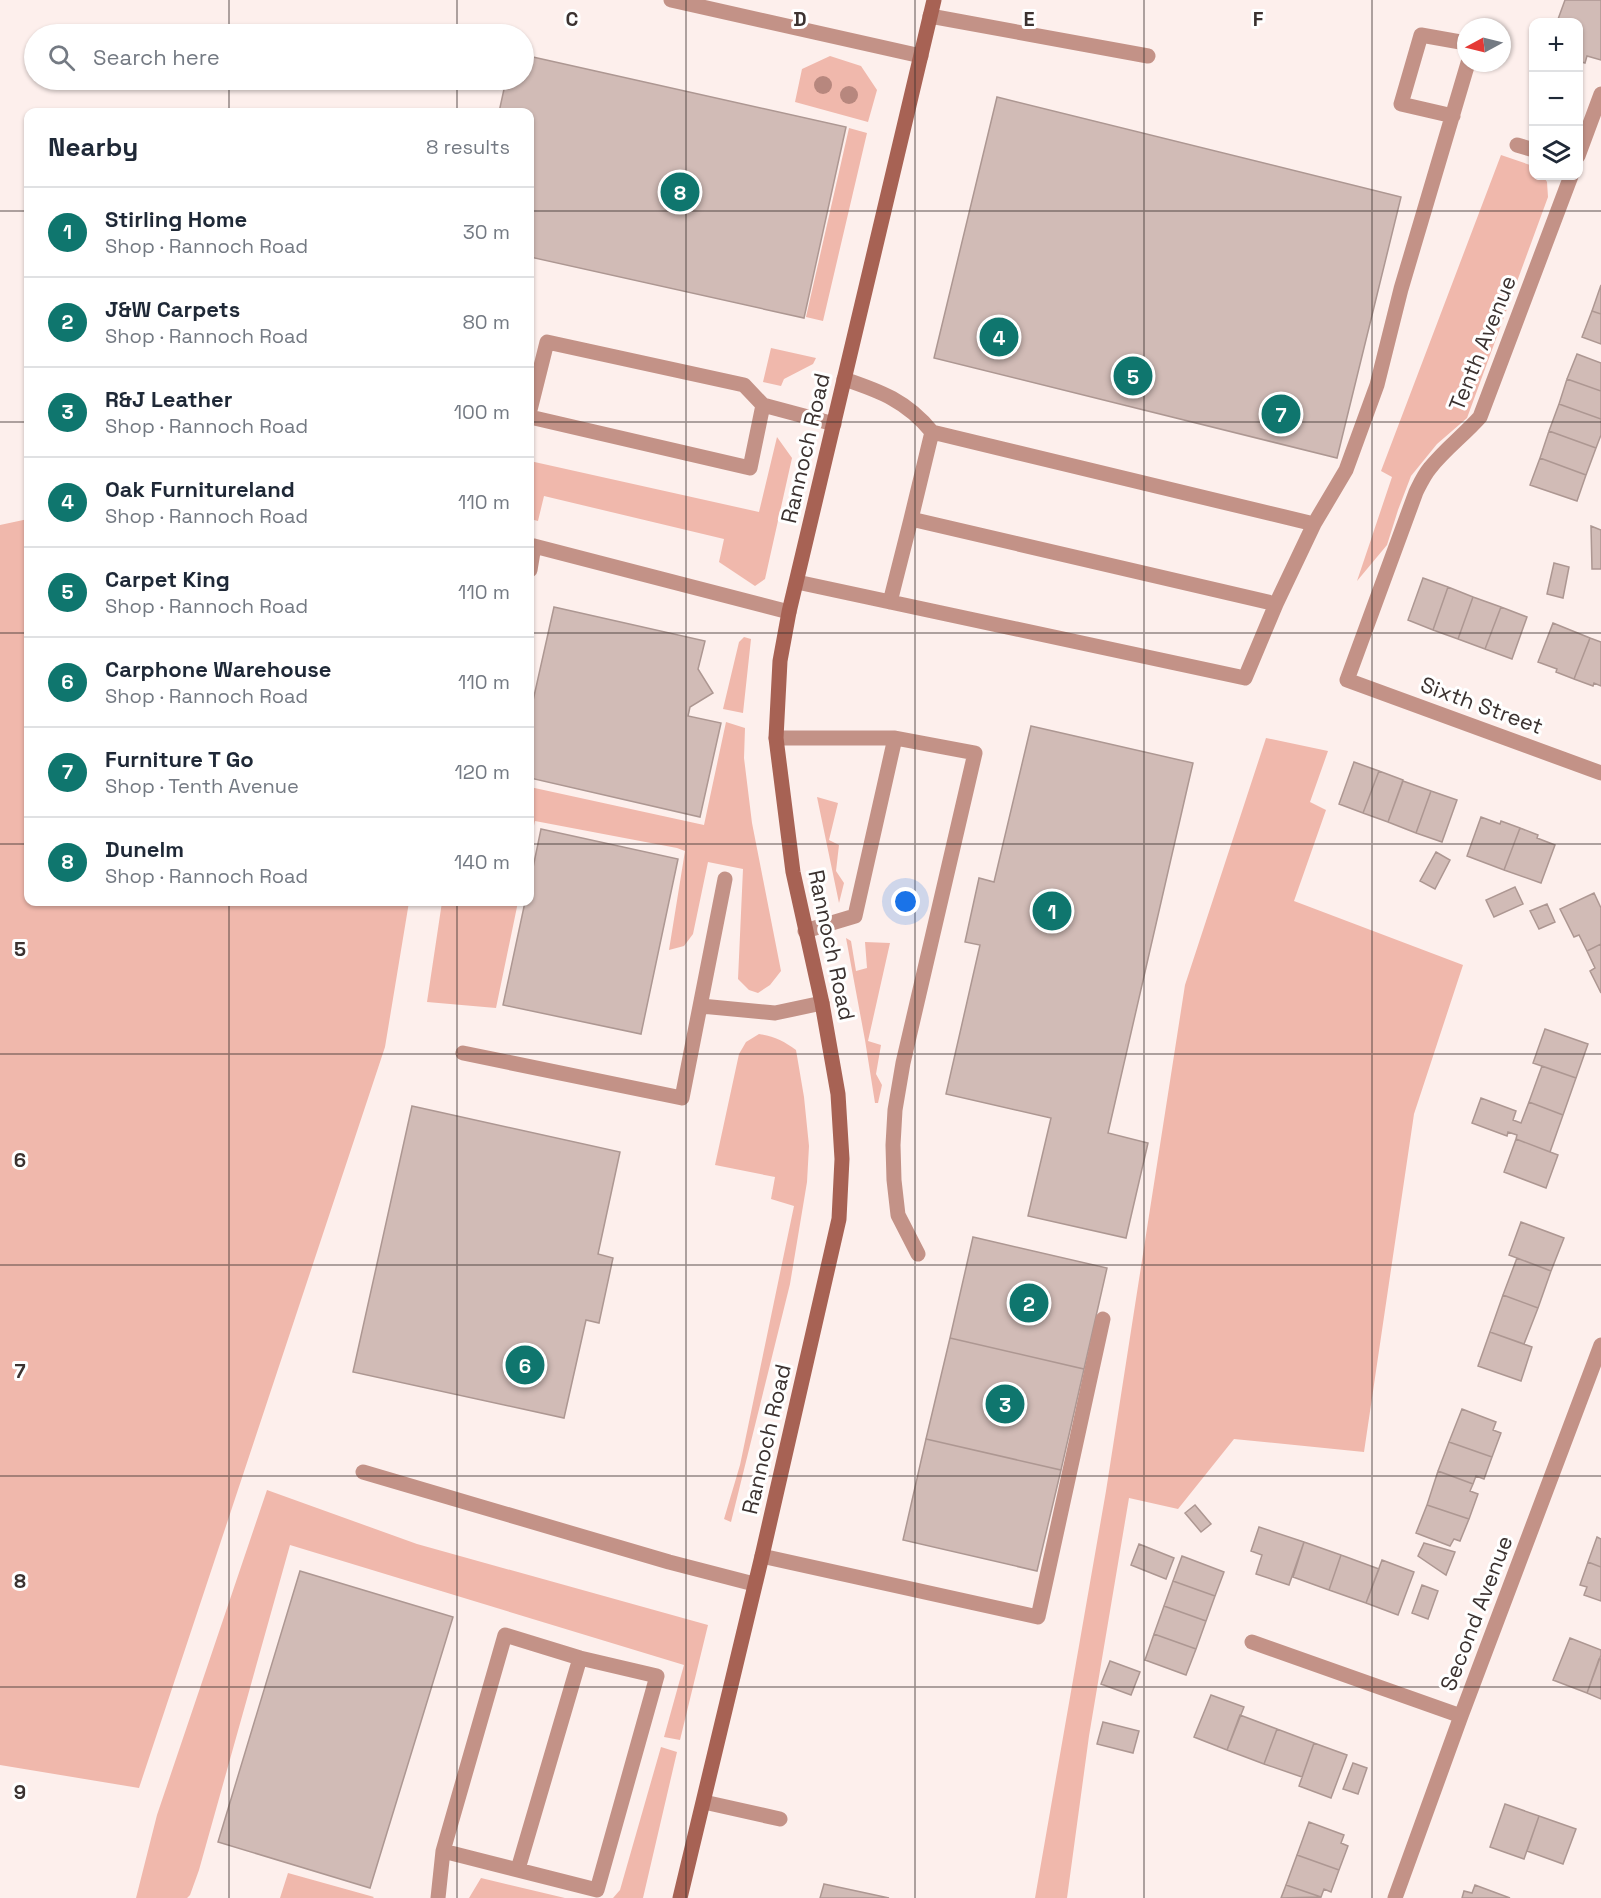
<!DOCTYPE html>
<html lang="en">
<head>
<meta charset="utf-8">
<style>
	body { margin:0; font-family:"Space Grotesk",sans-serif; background:#f6f6f7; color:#1f2937 }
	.controls { position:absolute; right:18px; top:18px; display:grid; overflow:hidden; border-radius:12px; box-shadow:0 2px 4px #0004 }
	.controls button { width:54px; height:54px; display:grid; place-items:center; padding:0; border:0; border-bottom:2px solid #e0e1e3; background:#fff; color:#1f2937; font:30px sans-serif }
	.compass { position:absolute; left:1457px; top:18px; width:54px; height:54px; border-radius:50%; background:#fff; box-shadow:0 2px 4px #0004; rotate:263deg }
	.you { position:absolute; left:906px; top:902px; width:21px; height:21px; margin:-15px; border:4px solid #fff; border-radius:50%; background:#1a73e8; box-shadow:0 0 0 9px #1a73e833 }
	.badge { display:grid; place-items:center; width:39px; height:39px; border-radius:50%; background:#0f766e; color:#fff; font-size:20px; font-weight:700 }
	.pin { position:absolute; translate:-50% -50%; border:3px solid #fff; box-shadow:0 2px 6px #0006 }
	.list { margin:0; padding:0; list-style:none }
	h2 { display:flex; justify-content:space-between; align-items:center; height:78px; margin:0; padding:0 24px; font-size:26px }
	h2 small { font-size:20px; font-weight:400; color:#747a83 }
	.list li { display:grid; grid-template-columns:39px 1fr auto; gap:18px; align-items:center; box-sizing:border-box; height:90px; padding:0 24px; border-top:2px solid #e0e1e3 }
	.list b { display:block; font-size:22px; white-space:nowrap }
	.list p { margin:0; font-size:20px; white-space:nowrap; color:#747a83 }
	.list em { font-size:20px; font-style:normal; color:#747a83 }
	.icon { flex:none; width:33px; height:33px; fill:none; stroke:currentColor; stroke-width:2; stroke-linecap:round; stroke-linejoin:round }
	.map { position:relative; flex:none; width:1601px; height:1898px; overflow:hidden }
	.search { position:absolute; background:#fff; box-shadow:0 2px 4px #0004; left:24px; top:24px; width:510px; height:66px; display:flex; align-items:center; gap:15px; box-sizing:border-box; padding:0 21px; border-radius:33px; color:#747a83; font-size:22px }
	.panel { position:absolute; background:#fff; box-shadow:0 2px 4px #0004; left:24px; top:108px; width:510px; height:798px; border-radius:12px }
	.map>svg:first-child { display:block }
</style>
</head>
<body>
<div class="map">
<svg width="1601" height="1898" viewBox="0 0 1601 1898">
	<rect width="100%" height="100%" fill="#fdefec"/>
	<path fill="#f0b8ac" d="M830,56l31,10 16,24 -9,32 -73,-20 7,-33z
		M849,128l18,5 -44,188 -17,-4z
		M1501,155l32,11 1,10h9l4,6 1,15 -81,221 -30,26 -26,32 -13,34 -11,35 -30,36 35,-104 -11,-6z
		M771,348l45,10 -3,6 -29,15 -3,7 -18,-4z
		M777,437l15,21 -27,121 -10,7 -36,-24 5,-23 -180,-43 -6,25 -8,-2v-58l229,51z
		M28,519v383h381l-24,145 -246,741 -139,-23v-1240z
		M744,637l7,2 -8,74 -20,-4 16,-67z
		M726,722l19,6 -1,30 8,65 29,148 -11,14 -12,8 -9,-3 -11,-11 5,-110 -35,-7 -15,72 -9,12 -15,4 16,-99 -8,-3 -142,-27 -5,24v-58l174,38z
		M1266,738l62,13 -18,51 16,8 -32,91 169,64 -49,149 -50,338 -130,-13 -56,70 -49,-11 -40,238 -22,162h-32l71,-407 79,-506z
		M817,797l21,6 -9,37 10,5 -3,26 8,12 -5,20z
		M442,902h76l-22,106 -69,-6z
		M846,938l5,3 5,30 11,-3 -2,-26 25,1 -22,98 13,4 -5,29 6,11 -4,18h-3l-10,-63z
		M759,1034c15,2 25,7 37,16l8,47 5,49 -2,36 -17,102 -59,238 -7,-3 16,-54 54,-259 -23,-7 4,-22 -60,-12 24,-111 7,-12z
		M267,1490l150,54 291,81 -28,115 -16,-3 20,-72 -394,-120 -91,325 -9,25 -3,3h-51l21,-83z
		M661,1747l16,5 -34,146h-30l7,-8z
		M288,1873l86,24 -1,1h-93z
		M481,1878l84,20h-96z"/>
	<path fill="#d1bbb6" stroke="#ad9792" stroke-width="1.5" d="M1565,0h36v60l-14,-4 -2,7 -7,-2v-39h-21z
		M524,55l322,72 -42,191 -274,-61v-145h-31l7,-32h18z
		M997,97l404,100 -64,261 -403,-100z
		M1601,285v29l-9,-3z
		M1592,311l9,3v30l-19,-7z
		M1577,354l24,9v28l-34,-12z
		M1567,379l34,12v28l-42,-15z
		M1559,404l42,15v16l-5,13 -47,-17z
		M1549,431l47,17 -10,27 -46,-17z
		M1540,458l46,17 -9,26 -47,-16z
		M1591,526l10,4v39h-9z
		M1554,563l15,4 -6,31 -16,-4z
		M1423,578l25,9 -15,43 -25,-10z
		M1448,587l25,10 -15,42 -25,-9z
		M1473,597l28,10 -16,42 -27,-10z
		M554,607l151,34 -7,28 15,24 -23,14 -2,9 33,7 -21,94 -170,-39v-64z
		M1501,607l26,10 -15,42 -27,-10z
		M1553,623l37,15 -16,41 -18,-7 1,-3 -19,-7z
		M1590,638l11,4v44l-7,-3 -1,3 -19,-7z
		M1031,726l162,37 -85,370 40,10 -22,95 -98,-22 23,-98 -105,-24 34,-149 -15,-3 14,-64 15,4z
		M1354,762l25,9 -16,42 -24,-9z
		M1379,771l24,9 -15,42 -25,-9z
		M1403,781l28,10 -15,42 -28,-11z
		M1431,791l26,9 -15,42 -26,-9z
		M1481,817l19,7 1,-3 19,7 -16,42 -37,-14z
		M1520,828l18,7 -1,3 18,7 -14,38 -37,-13z
		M541,829l137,30 -37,175 -138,-29 22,-103h5v-20z
		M1436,852l14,8 -15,29 -15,-8z
		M1515,887l8,17 -29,13 -8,-17z
		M1594,893l7,15v36l-14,7 -8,-16 -5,2 -14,-28z
		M1547,904l8,18 -16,7 -9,-18z
		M1601,944v49l-11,-22 5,-3 -8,-17z
		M1545,1029l43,15 -12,34 -43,-15z
		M1542,1066l34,12 -13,37 -34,-13z
		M1481,1098l35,13 -3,9 8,3 8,-21 34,13 -13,37 -34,-13 1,-4 -9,-3 -1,4 -35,-13z
		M412,1106l208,46 -22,102 15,4 -14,65 -13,-3 -22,98 -211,-46z
		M1516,1139l42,16 -12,33 -42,-16z
		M1521,1222l43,16 -13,33 -42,-16z
		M973,1237l134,31 -23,101 -134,-31z
		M1517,1258l34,13 -13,37 -35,-13z
		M1503,1295l35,13 -14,36 -34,-12z
		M1490,1332l42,15 -11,34 -43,-15z
		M950,1338l134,31 -23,101 -135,-31z
		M1462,1409l34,13 -3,8 8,3 -9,24 -43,-15z
		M926,1439l135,31 -24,101 -134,-31z
		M1449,1442l43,15 -8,22 -8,-3 -3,8 -35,-13z
		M1438,1471l35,13 -3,7 8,3 -9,25 -42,-14z
		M1195,1505l16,19 -10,8 -16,-19z
		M1427,1505l42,14 -9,22 -6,-2 -4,7 -34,-13z
		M1259,1527l45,15 -15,43 -33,-11 6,-19 -11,-4z
		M1597,1537l4,2v28l-13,-5z
		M1304,1542l37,13 -12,35 -36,-13z
		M1424,1543l31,9 -9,23 -28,-19z
		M1139,1544l35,14 -8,21 -35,-14z
		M1341,1555l38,14 -13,34 -37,-13z
		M1182,1556l42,16 -9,24 -42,-15z
		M1382,1560l32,12 -16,43 -32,-12z
		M1588,1562l13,5v34l-17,-6 3,-8 -7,-2z
		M300,1571l153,46 -83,271 -152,-46z
		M1173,1581l42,15 -9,25 -42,-15z
		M1422,1585l16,6 -10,28 -16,-6z
		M1164,1606l42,15 -10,28 -42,-15z
		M1154,1634l42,15 -10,26 -41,-15z
		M1570,1638l31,12v5l-14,38 -34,-13z
		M1599,1659h2v40l-14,-6z
		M1110,1661l30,11 -9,23 -30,-11z
		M1211,1695l33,12 -17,43 -33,-13z
		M1240,1715l37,14 -13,35 -37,-14z
		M1103,1722l36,9 -6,22 -36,-9z
		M1277,1729l37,14 -12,34 -38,-13z
		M1314,1743l33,12 -16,43 -32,-12z
		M1353,1763l14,5 -9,26 -15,-5z
		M1505,1804l34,12 -15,43 -34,-12z
		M1539,1816l37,13 -13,35 -36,-13z
		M1309,1822l35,13 -3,8 7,3 -9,24 -42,-15z
		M1297,1855l42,15 -8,22 -7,-3 -3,8 -35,-12z
		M824,1884l65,14h-69z
		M1286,1885l35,12 -40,1z
		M1475,1885l35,13h-48l2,-7 8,2z"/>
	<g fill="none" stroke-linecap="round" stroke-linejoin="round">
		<path stroke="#c39287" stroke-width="15" d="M671,0l250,56
			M930,16l218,40
			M1453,116l-52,-12 20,-69 45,8
			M844,379c36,12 63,22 88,53l382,92
			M763,405l71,19
			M530,410l17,-68 197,43 19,20 -13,63 -220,-51
			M911,519l21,-87
			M530,570l4,-24 255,66
			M797,582l448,96 31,-74 38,-80 32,-54 31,-85 24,-96 67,-226
			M890,602l21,-83 365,85
			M776,738h119l80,15 -72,310 -8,47 -2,35 1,35 4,35 20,39
			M805,931l50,-15 40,-178
			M701,1006l74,7 47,-10
			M463,1053l219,45 43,-219
			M363,1472l306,90 85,22
			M762,1556l276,61 65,-298
			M704,1802l76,17
			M518,1869l62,-211
			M438,1898l5,-47 62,-216 75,23 77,18 -60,214 -154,-39"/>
		<path stroke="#c39287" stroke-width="15" d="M1517,145l17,5
			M1578,156l23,-62
			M1571,176l-91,241c-16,18 -35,32 -50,51 -6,7 -10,16 -14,24l-69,188 254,93
			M1252,1642l209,74
			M1395,1898l66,-182 140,-371"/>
		<path stroke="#a76254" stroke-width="15" d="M680,1898l82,-342 77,-337 3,-60 -4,-65 -16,-91 -29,-131 -17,-134 4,-77 9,-49 145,-612"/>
	</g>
	<g fill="#b7877e">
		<circle cx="823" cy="85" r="9"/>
		<circle cx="849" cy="95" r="9"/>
	</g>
	<path fill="none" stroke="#3b3230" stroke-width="1.5" stroke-opacity="0.55" d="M229,0v34M457,0v34M686,0v1898M915,0v1898M1144,0v1898M1372,0v1898M229,80v32M457,80v32M0,211h28M530,211h1071M0,422h28M530,422h1071M0,633h28M530,633h1071M0,844h28M530,844h1071M229,902v996M457,902v996M0,1054h1601M0,1265h1601M0,1476h1601M0,1687h1601"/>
	<g text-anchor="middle" stroke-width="6" stroke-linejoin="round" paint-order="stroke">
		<g font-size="22" fill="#3b3230" stroke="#fff">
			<text transform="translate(1482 343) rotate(-68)" y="8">Tenth Avenue</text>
			<text transform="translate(805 448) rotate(-77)" y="8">Rannoch Road</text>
			<text transform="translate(1482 705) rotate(20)" y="8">Sixth Street</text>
			<text transform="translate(832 945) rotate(78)" y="8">Rannoch Road</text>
			<text transform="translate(766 1439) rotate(-77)" y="8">Rannoch Road</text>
			<text transform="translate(1476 1613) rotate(-69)" y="8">Second Avenue</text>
		</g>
	</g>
	<g font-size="20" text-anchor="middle" font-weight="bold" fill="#3b3230" stroke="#fff" stroke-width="6" stroke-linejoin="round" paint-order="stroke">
		<text x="572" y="26">C</text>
		<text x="800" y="26">D</text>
		<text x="1029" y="26">E</text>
		<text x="1258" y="26">F</text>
		<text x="20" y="956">5</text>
		<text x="20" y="1167">6</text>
		<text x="20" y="1378">7</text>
		<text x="20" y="1588">8</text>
		<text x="20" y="1799">9</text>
	</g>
</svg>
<div class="controls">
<button>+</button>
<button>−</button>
<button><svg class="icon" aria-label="layers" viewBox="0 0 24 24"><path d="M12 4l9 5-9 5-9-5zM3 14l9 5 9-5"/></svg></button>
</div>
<svg class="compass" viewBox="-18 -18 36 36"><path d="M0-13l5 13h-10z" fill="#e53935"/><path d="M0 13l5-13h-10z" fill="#747a83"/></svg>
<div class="you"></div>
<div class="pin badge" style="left:1052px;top:911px">1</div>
<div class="pin badge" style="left:1029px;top:1303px">2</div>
<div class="pin badge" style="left:1005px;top:1404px">3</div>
<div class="pin badge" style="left:999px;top:337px">4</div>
<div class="pin badge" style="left:1133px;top:376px">5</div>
<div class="pin badge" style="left:525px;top:1365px">6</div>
<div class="pin badge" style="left:1281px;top:414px">7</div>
<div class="pin badge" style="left:680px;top:192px">8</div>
<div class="search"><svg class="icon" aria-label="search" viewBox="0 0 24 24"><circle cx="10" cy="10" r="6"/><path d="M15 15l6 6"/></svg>Search here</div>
<section class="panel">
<h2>Nearby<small>8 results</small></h2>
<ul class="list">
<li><span class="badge">1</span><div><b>Stirling Home</b><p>Shop · Rannoch Road</p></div><em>30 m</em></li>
<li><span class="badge">2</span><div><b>J&amp;W Carpets</b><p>Shop · Rannoch Road</p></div><em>80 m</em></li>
<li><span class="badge">3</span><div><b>R&amp;J Leather</b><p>Shop · Rannoch Road</p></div><em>100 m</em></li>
<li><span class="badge">4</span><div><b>Oak Furnitureland</b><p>Shop · Rannoch Road</p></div><em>110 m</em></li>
<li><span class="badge">5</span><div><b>Carpet King</b><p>Shop · Rannoch Road</p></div><em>110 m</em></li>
<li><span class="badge">6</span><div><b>Carphone Warehouse</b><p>Shop · Rannoch Road</p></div><em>110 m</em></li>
<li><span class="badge">7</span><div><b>Furniture T Go</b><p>Shop · Tenth Avenue</p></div><em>120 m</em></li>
<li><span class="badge">8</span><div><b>Dunelm</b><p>Shop · Rannoch Road</p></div><em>140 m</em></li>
</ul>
</section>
</div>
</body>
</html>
